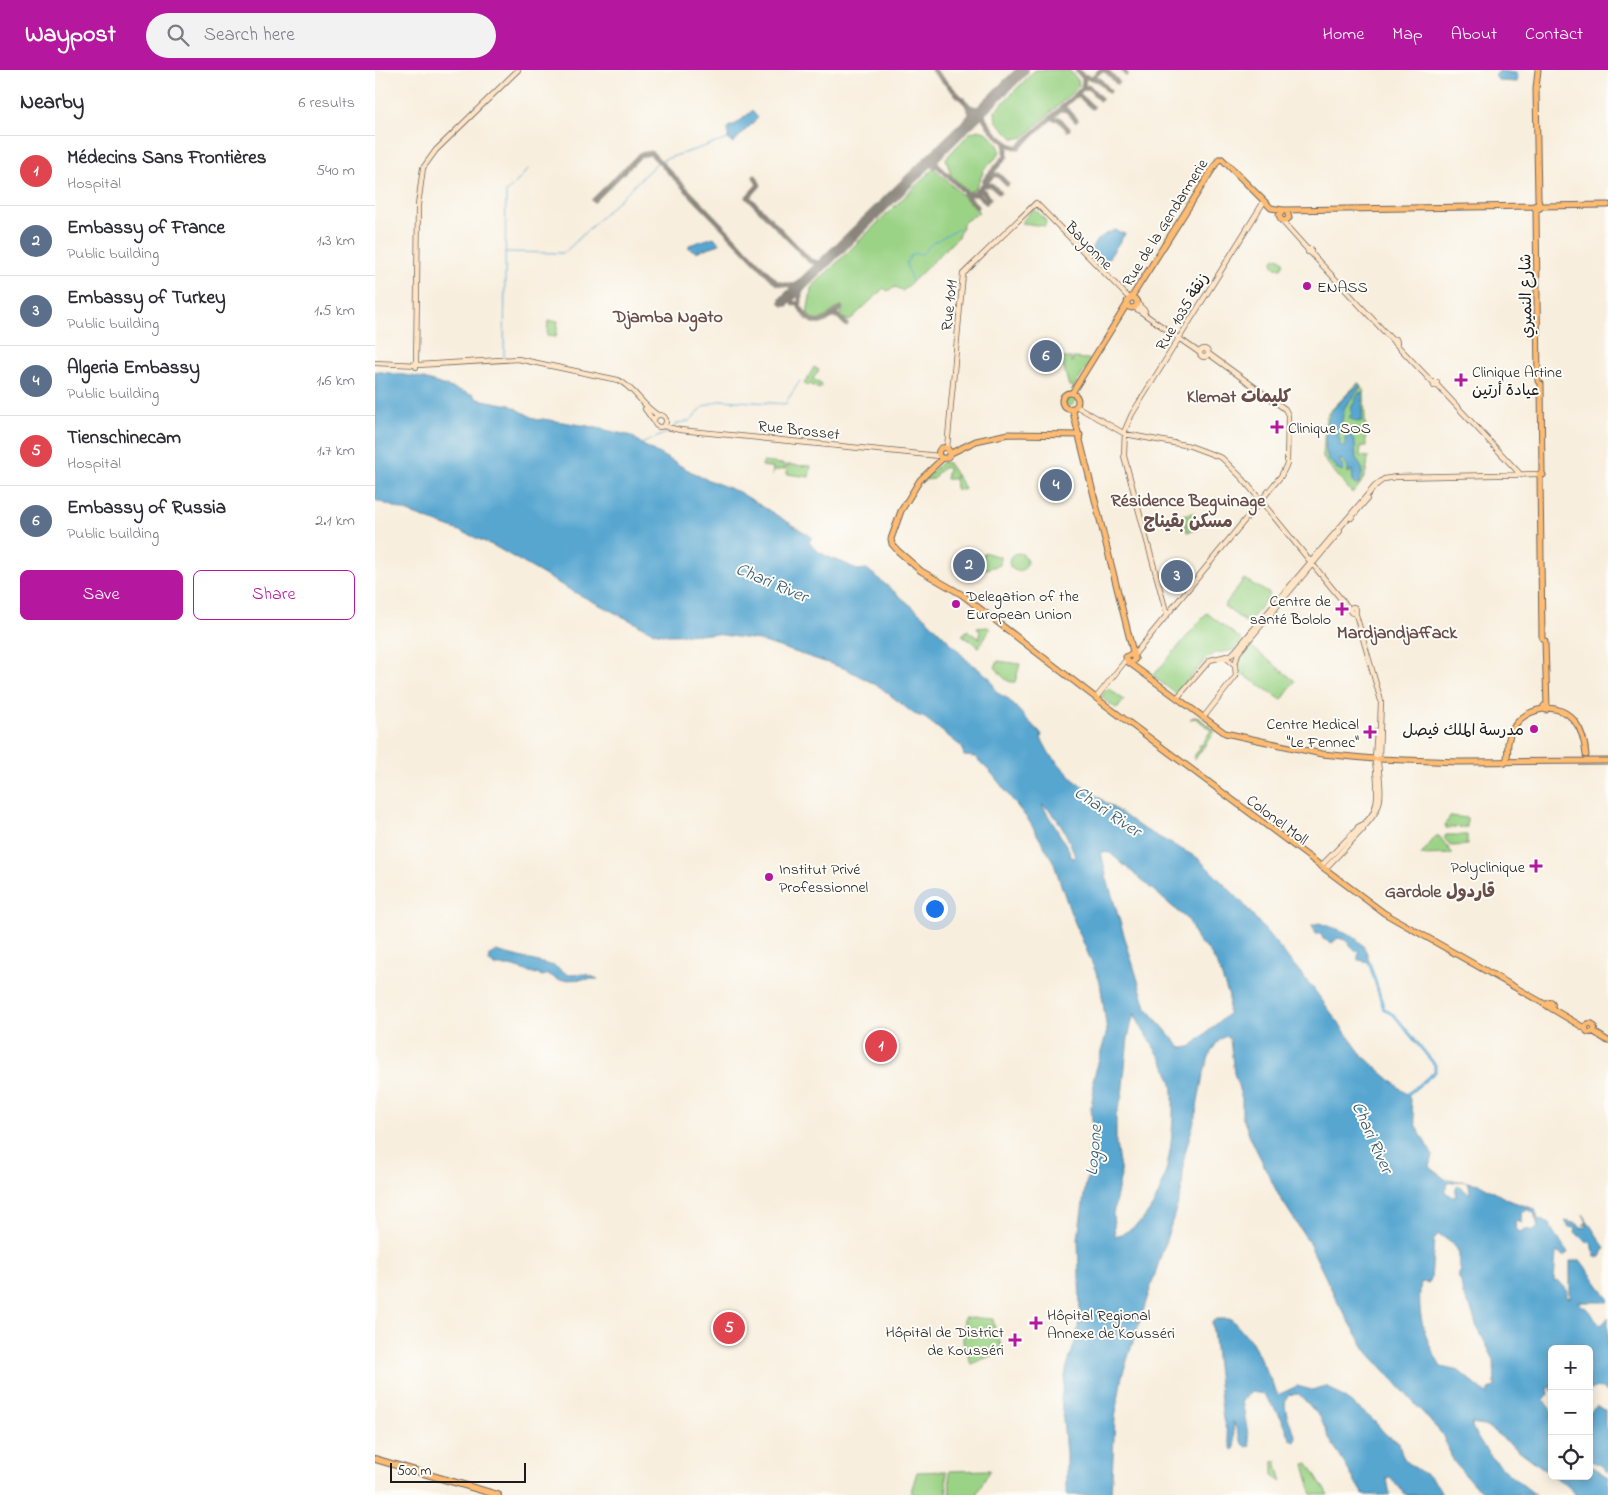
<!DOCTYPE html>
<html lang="en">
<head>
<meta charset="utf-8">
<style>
	body { margin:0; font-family:"Indie Flower","Playpen Sans Arabic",sans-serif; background:#f2f2f3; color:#2b2b33 }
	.controls { position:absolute; right:15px; bottom:15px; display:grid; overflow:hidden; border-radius:8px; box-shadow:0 2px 12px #0003 }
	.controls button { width:45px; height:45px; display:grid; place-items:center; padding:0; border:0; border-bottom:1px solid #e1e1e2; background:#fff; color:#2b2b33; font:25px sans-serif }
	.scale { position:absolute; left:15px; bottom:12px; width:136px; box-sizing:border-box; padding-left:5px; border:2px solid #1c1c1c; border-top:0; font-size:14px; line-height:18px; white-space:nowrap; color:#1c1c1c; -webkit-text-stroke:4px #fdfcf7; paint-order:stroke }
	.you { position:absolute; left:559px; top:838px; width:18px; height:18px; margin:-12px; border:4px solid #fff; border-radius:50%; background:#1a73e8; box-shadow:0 0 0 8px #1a73e833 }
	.badge { display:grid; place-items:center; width:32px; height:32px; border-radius:50%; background:#b5179e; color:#fff; font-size:16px; font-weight:700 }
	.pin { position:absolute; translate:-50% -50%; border:2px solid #fff; box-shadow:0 1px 5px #0006 }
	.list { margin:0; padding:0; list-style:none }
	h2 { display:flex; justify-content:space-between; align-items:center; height:65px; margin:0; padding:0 20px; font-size:21px }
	h2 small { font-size:16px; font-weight:400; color:#7c7c81 }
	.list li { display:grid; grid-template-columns:32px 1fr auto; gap:15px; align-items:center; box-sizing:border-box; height:70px; padding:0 20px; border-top:1px solid #e1e1e2 }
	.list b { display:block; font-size:19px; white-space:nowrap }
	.list p { margin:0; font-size:16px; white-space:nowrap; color:#7c7c81 }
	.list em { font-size:16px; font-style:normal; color:#7c7c81 }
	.actions { display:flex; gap:10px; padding:15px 20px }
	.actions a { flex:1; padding:11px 0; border:1px solid #b5179e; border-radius:8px; text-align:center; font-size:18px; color:#b5179e }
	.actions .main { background:#b5179e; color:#fff }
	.icon { flex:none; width:28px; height:28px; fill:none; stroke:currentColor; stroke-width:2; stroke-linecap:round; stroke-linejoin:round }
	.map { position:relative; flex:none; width:1233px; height:1425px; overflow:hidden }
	header { display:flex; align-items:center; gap:30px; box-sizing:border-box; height:70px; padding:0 25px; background:#b5179e; color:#fff }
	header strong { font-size:24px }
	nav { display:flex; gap:28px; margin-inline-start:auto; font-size:18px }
	.search { width:350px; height:45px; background:#f2f2f3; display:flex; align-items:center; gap:12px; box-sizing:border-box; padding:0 18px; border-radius:28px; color:#7c7c81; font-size:19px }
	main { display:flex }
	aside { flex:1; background:#fff }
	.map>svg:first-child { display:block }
</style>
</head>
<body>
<header>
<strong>Waypost</strong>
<div class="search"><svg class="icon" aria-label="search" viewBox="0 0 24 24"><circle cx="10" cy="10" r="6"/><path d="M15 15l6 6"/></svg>Search here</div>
<nav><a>Home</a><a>Map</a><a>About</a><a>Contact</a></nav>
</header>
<main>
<aside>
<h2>Nearby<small>6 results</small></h2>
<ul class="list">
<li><span class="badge" style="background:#e0444e">1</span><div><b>Médecins Sans Frontières</b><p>Hospital</p></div><em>540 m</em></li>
<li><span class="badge" style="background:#5c6f8a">2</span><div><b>Embassy of France</b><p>Public building</p></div><em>1.3 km</em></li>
<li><span class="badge" style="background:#5c6f8a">3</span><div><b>Embassy of Turkey</b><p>Public building</p></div><em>1.5 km</em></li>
<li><span class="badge" style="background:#5c6f8a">4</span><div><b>Algeria Embassy</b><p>Public building</p></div><em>1.6 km</em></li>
<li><span class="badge" style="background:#e0444e">5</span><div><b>Tienschinecam</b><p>Hospital</p></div><em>1.7 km</em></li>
<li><span class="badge" style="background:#5c6f8a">6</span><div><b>Embassy of Russia</b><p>Public building</p></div><em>2.1 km</em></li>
</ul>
<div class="actions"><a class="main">Save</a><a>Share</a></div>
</aside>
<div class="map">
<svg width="1233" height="1425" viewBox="0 0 1233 1425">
	<rect width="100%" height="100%" fill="#fdfcf7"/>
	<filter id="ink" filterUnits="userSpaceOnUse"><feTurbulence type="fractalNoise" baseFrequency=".02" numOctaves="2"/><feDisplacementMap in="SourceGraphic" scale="10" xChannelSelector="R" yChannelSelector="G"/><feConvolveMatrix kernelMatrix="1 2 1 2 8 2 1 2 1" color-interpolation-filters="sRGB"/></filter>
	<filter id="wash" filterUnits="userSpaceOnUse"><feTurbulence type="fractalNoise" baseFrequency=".0096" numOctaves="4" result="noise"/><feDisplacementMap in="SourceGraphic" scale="20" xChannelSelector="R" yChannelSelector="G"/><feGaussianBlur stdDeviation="1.12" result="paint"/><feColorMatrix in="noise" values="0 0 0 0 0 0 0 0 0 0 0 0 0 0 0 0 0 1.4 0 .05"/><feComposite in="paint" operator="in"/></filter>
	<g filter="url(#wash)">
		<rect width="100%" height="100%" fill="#f8eedd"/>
		<path fill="#9bd386" stroke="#5c7851" d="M660,0h34l9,10 1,6 -55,51 -10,2 -18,-18 -1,-10z
			M603,60c10,1 19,10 22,20l-2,6 -16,15 1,2 -8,16 -7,3 -17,-17 -5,-17 24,-25z
			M559,98l45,44 -15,10 -6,15 -55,54 -7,-4 -9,4 -3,-3 -35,33 -8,-4 1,-8 -3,-3c-7,7 -34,29 -31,2 1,-7 3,-13 3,-20z
			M659,138l12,13 -1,5 -24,-3z
			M897.5 193a5.5 5.5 0 1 1 11 0a5.5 5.5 0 1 1-11 0Z
			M173,251h10l-2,16 -9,-1z
			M686,288h10v4h2v-4l15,1 3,2 -17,26 -5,-1z
			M439,297l5,3 -6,9 9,6 -3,4 -9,-5 -2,2 -4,-2z
			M984,312l5,10 2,54h-5l-1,10 8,1c-1,15 -4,26 -16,36l-29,-35 2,-35 3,-10z
			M688 330a6 6 0 1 1 12 0a6 6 0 1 1-12 0Z
			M388,392l19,2 3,1v4l-11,2 -2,5 1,-8 -11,-2z
			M567,392l6,1 17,25 -1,2 -8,-1 -1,-14v4h-9l2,-10 -3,-2 -8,6 -3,6 -10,1z
			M412,395l24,1 -2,11 -22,-3z
			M819,443l4,16 -11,3 -4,-17z
			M609,482l16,5v8l-17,5 -1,-9z
			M634 492a9 9 0 1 1 18 0a9 9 0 1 1-18 0Z
			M869,509l26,15 -22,30 -24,-18z
			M832,543l35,27 -8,10 -18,3 -10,6 -30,35 -23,-18z
			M613,557l2,2 -11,18 -17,-12 6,-5 1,3 11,5v-6l-3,-4z
			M873,574l47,37 -13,19 -37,-24 1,-3 -6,5 -1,-22z
			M623,591l22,3 -5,18c-10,1 -14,-8 -20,-15z
			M733,618l16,12 -7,9 -16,-12z
			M819,647l5,1 16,13 -20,28 -2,-1 7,-10 -1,-3h3l9,-15 -15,-12 -6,1z
			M1076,746l16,2v9l-21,1 -1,-4z
			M1071,765h21v10l-16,1 -7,-8z
			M1061,766h3l14,18 -32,1z
			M589,1247l29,2 2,12 9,20 -33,13 -8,-22z
			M898,1391h3l6,21 -9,-7z
			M933,1393l20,32h-16l-8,-31z
			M615,1400l-14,25h-26l-1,-24z
			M571,1401l1,24h-37l7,-23z"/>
		<path fill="#56a6d0" stroke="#396176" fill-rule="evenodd" d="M1124,1l17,2 2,3 -1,6 -18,-1 -4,-5z
			M377,41l6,7 -25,25 -5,-4v-12l8,-3z
			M740,160l10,4 -23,34 -13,-13c3,-13 14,-21 26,-25z
			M339,167l6,7 -24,8 -7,-4v-3z
			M0,301l43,6 56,18 3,4 33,6 27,15 6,-1 45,7 44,10 11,9 58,32 38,15 73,45 -3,5c12,17 32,17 48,28l10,-1 60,50 40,41 23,18 7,15 10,5 35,37 -1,3 8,15 25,27 68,48 56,30 43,43 72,87 49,67 47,41 7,30 17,30 -3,11 15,12 35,5 28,16 27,9 3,10 12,5c3,12 14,19 18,29l-5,3 -7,-4 -2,30 5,-1c2,3 8,8 9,11l-2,4 4,2v-37h11l27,37v4h-31l9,6 15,17 7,-7v74l-11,-5 -8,4v-42h-37v42l-1,-4h-3l1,7 -5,7 8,10v64l-59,-44 -9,-5 -13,-2c11,30 40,52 65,71h-48l-14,-10 -20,-23 -12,-28 -75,-83 -28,-46 -31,-64 -30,-47 -27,-55 -9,-23v-17l-8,-26 -4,-33 -3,-4c-22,6 -27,58 -31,77 -3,15 -9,30 -12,45 -2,13 0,26 -4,39l-58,179 -7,42 -4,77h-45v-42l-5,-55 6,-32 10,-30 3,-24 -2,-74 7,-50 9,-40 -3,-41 3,-18 -1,-9 14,-49 -7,-49 -30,-71 -17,-50 -24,-40 -36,-46 -18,-18 -11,-1 -2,-9 -37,-29 -11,-4 -34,-27 -34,-18 -88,-29 -43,-6 -47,1 -15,-3 -81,-41 -78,-45 -29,-13 -90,-33zM667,735c14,6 30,38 33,53l-5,-1 -1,-7zM726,782l9,1 79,68 8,19 12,11 9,15 11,31 -1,17 -38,33 -8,1 -3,-2 -33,-39 -39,-128zM759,943c10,23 28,42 37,67 3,10 2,23 2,34 -1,41 -10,110 -58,122l-2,-22 8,-39 -5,-31v-29l6,-19 6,-58zM1089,1111l5,3 1,10 -12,-8 -2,1 -1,11 -10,-6 2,-9zM1152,1139l7,4 4,13 -5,5 -7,-2 -6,3 -4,-3 -1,-8 8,2 -2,-9zM1064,1164c6,5 18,11 20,20 0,6 -2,10 2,16l-3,6 3,6 2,13 8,13 5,17 18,35 1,27 -7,2v6l-29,-24 -18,-4c-16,-28 -25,-52 -20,-85l7,1 3,-3 3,-41z
			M984,314l2,3 -16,20 -7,30 3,3 -2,5 6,2v-9l4,-6 6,11 1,15 7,12 -4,14 -3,1 -3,-2 -1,-13 -4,3v-5l-5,-8h-4l5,9 -2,3 -6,-3 1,-3c-17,-4 -12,-40 -7,-51 3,-9 21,-23 29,-31z
			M988,322l-1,29 -5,1 -8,-4 3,-5 -2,-3 9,-17z
			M944,853c22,7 47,13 50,39l-11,-2v-7l-13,-13 -7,-2 -6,5 -9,-4 -2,-5h-5l-4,-9z
			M121,881l58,15 15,9 17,-1 12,5 -40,1 -10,-6 -5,2 -33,-10h-15l-7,-5 2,-2 -2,-3z
			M1208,1144l22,34 -4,9h-6l-3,-14 -7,-1 -10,-10 1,-4 -7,-1 -4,-6 13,3 2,4 6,-1 2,-3 -5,1 4,-3z
			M841,1249h15l21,23 26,53 19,-9 15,4 14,-4c12,7 39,26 49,36 9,10 10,14 24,20 1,5 2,12 5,16 12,15 31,15 38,37h-36l-17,-19 -2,3 3,16h-27l-34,-57 -9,-21 -21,-23 -10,1c-10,10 3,30 7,43l-1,4 -4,-2 -9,-21 -18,-25 -13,-2 -9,8 8,46 -3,1 -5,-4 -9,-22 2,27 -3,2 -9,-31 -11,-97z
			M1222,1336l8,4v14l3,6v43l-6,-7 -13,-6v-47z
			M1214,1395l19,12v18h-33l-7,-9 -15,-10h36z"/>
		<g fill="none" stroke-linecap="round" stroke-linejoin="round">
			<path stroke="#56a6d0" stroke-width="1" d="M140,114l13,-15
				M130,182l59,1 95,-92 69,-22
				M537,212l-6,-19 6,-9h10l10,-11 28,-15
				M129,287l2,-165 6,-5
				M413,329l12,-18
				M298,357l5,-4 12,-2 14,-15 17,-6 65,4 1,-3
				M266,374l30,-13"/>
			<path stroke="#56a6d0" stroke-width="3" d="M994,892l15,47 11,7 40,49v7l-27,22"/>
			<path stroke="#8a857c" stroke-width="5" d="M558,0l37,37 7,2 7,-2
				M726,0l6,1 10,11
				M748,0l3,4
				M708,6l9,2 9,-8
				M717,8l7,2 10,11
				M708,18l6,-1 11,12
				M700,26h5l12,11
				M608,38c-4,13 24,41 36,39l64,-59 1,-10 -7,-8
				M686,39l6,1 9,10
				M677,48l7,1 9,10
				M592,54l4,-11 -4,-8
				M562,83l-1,6 1,7
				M548,97l6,-3 9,2 30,29 7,-2 18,-18h5l9,9
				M380,107l4,8 -11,12 62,64 9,2 9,-4
				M609,111l22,-25v-13
				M608,115h8l8,7
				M602,121h6l6,7
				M590,124l12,13
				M599,124l5,1 7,7
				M219,130l46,-45 11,-2 126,130 17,3 12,-6 -6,8v15l-6,1 -6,-6v-4l5,-6h5
				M425,237c14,24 24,17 41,1
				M457,246h6l8,8"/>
			<path stroke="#8a857c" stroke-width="12" d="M410,231l238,-231"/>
		</g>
	</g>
	<g filter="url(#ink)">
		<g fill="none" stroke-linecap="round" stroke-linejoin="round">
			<g stroke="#696660" stroke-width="6">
				<path id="secondary" d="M906,150l27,30
					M933,179h3v3h-3z
					M935,182l83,89
					M762,233l8,8
					M759,237l66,46
					M1021,269l1,3 -3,1 -1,-3z
					M1020,273l38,40
					M825 283a4 4 0 1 1 8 0a4 4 0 1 1-8 0Z
					M0,293l43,2 100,-6 100,21c17,8 24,26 40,35
					M41,297l2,-162 5,-37 13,-18 82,-80
					M1058,312h4v3l-3,1z
					M1062,315l84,90
					M701,336l49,28 65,12 32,12 21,21 107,131
					M270,339l8,11
					M279 351a6 6 0 1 1 12 0a6 6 0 1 1-12 0Z
					M288,356l17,4 259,26
					M572,378l16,-174 73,-71 94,96
					M976,448l16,-19
					M975 540a3 3 0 1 1 6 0a3 3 0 1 1-6 0Z
					M980,541l26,90 -2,57
					M792,545l-43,-159 1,-26 7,-16 131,-211
					M759,585l147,-179 6,-12 1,-49 -3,-6 -76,-55
					M860,595l3,-12 102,-122
					M721,628l30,-38
					M802,628l33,-38 21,-5 5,-5 139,-164 9,-7 12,-2 143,-3
					M828,648l33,-42 -1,-11 -10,-8
					M1000,687l2,-26
					M986,756l2,4 -3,1 -2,-4c26,-12 19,-44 17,-66
					M989,757c23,-24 16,-36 14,-66
					M946,796l37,-38
					M950,799l36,-38"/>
			</g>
			<g stroke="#696660" stroke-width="7">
				<path id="primary" d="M1163,0l-2,19 2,110 2,9 -4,2 -2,-4 4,-2
					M847,89l49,49 12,2
					M1165,136l68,-1
					M1161,140l2,171
					M912,141l2,7 -4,3 -4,-1 -2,-5 5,-5 250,-4
					M756,228l88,-139
					M752 233a5 5 0 1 1 10 0a5 5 0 1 1-10 0Z
					M1166,314l1,89
					M687 331a8 8 0 1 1 16 0a8 8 0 1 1-16 0Z
					M697,323l55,-89
					M697,338l62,248
					M563.5 383a5.5 5.5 0 1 1 11 0a5.5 5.5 0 1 1-11 0Z
					M574,384l27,-13 32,-7 72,1
					M568,388l-23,22 -19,31 -10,28 1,5 6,7 23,20 40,23 135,104 288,215 164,93
					M1165,406l-1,-2 3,-1 1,2 -3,1 2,162
					M1170,571l2,66
					M756,593l4,-4 -4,-5 -5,3 2,5 97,71 97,21 52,5
					M1172,638c27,1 37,23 39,47
					M1004,689l79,3 150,-1
					M1130,693c4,-7 2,-12 3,-20 3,-19 16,-31 35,-34l3,1 1,-2 -3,-2 -1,3
					M1172.5 935a2.5 2.5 0 1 1 5 0a2.5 2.5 0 1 1-5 0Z
					M1174,937l37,22
					M1210.5 958a4.5 4.5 0 1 1 9 0a4.5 4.5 0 1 1-9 0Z
					M1219,962l14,9"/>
			</g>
			<g stroke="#696660" stroke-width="8">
				<path id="trunk" d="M0,1389l123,36"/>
			</g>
			<use href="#secondary" stroke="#ffe4c6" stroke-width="4.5"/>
			<use href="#primary" stroke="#ffbb71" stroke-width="5"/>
			<use href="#trunk" stroke="#ffbb71" stroke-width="5.5"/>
		</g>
	</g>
	<g fill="#b5179e" stroke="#fdfcf7" stroke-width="2">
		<circle cx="932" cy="216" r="5"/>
		<path d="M1083.5 302.5h5v5h5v5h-5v5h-5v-5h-5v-5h5z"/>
		<path d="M899.5 349.5h5v5h5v5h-5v5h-5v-5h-5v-5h5z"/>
		<circle cx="581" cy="534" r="5"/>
		<path d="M964.5 531.5h5v5h5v5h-5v5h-5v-5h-5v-5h5z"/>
		<circle cx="1159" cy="659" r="5"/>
		<path d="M992.5 654.5h5v5h5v5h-5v5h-5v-5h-5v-5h5z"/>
		<path d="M1158.5 788.5h5v5h5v5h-5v5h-5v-5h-5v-5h5z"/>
		<circle cx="394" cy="807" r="5"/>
		<path d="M658.5 1245.5h5v5h5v5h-5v5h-5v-5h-5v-5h5z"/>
		<path d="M637.5 1262.5h5v5h5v5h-5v5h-5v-5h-5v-5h5z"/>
	</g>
	<g text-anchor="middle" stroke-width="4" stroke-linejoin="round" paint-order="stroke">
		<g font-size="16" fill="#1c1c1c" stroke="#fdfcf7">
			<text transform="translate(789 152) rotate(-58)" y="6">Rue de la Gendarmerie</text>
			<text transform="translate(715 175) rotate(46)" y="6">Bayonne</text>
			<text transform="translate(1150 226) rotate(-91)" y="6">شارع النميري</text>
			<text transform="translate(573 235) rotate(-84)" y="6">Rue 1011</text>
			<text transform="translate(806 241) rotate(-59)" y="6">Rue 1035 زنقة</text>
			<text transform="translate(424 359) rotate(6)" y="6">Rue Brosset</text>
			<text transform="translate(903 749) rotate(37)" y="6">Colonel Moll</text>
		</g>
		<g font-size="16" fill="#1c1c1c" stroke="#fdfcf7" text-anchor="start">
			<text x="942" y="222">ENASS</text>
			<text x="1097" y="307">Clinique Artine<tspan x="1097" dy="18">عيادة أرتين</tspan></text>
			<text x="913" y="363">Clinique SOS</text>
			<text x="591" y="531">Delegation of the<tspan x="591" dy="18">European Union</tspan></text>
			<text x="956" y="536" text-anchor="end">Centre de<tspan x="956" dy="18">santé Bololo</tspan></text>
			<text x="984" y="659" text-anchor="end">Centre Medical<tspan x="984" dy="18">"Le Fennec"</tspan></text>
			<text x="1149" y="665" text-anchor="end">مدرسة الملك فيصل</text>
			<text x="1150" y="802" text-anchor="end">Polyclinique</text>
			<text x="404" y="804">Institut Privé<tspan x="404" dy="18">Professionnel</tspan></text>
			<text x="672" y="1250">Hôpital Regional<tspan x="672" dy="18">Annexe de Kousséri</tspan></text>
			<text x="629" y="1267" text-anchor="end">Hôpital de District<tspan x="629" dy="18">de Kousséri</tspan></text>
		</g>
		<g font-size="18" font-weight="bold" fill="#684d4b" stroke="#fdfcf7">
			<text x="293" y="252">Djamba Ngato</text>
			<text x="864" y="332">Klemat كليمات</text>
			<text x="813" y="436">Résidence Beguinage<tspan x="813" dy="21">مسكن بقيناج</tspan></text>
			<text x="1022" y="568">Mardjandjaffack</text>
			<text x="1065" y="827">Gardole قاردول</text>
		</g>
		<g font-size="18" font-style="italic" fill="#365a6d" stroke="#fdfcf7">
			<text transform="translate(397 512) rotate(23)" y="6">Chari River</text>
			<text transform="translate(733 741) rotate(34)" y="6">Chari River</text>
			<text transform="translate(998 1067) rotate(66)" y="6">Chari River</text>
			<text transform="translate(718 1080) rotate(-85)" y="6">Logone</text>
		</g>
	</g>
</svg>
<div class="controls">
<button>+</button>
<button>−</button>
<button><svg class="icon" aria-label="locate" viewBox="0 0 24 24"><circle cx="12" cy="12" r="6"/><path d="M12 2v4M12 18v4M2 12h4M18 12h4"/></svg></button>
</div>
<div class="scale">500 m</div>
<div class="you"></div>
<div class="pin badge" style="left:506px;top:976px;background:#e0444e">1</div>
<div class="pin badge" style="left:594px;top:495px;background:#5c6f8a">2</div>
<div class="pin badge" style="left:802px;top:506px;background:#5c6f8a">3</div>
<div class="pin badge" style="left:681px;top:415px;background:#5c6f8a">4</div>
<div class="pin badge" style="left:354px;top:1258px;background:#e0444e">5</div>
<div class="pin badge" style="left:671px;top:286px;background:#5c6f8a">6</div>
</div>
</main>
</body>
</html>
